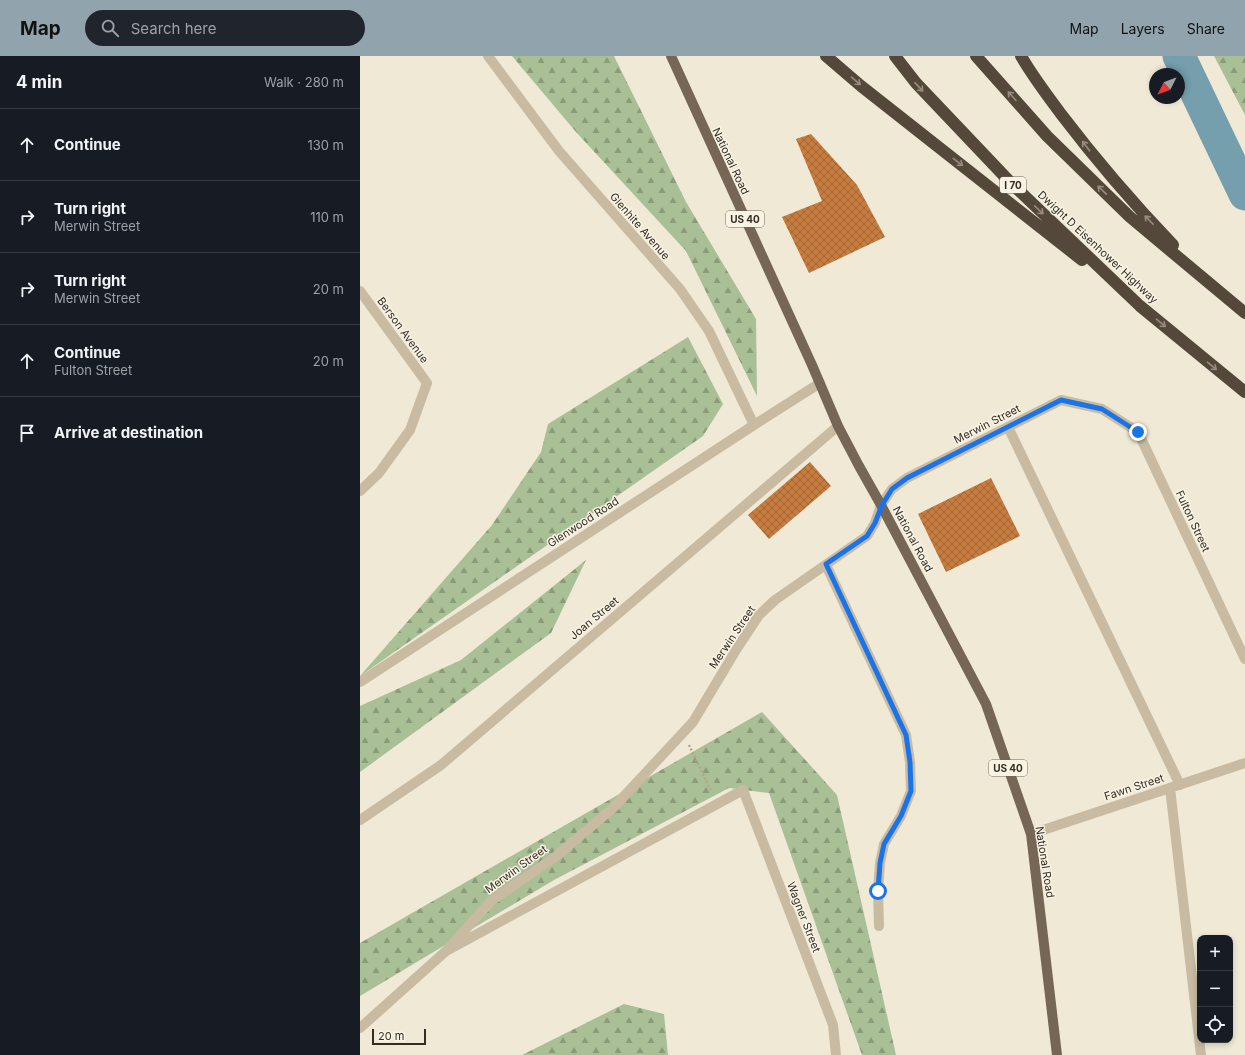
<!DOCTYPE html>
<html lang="en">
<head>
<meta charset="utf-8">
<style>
	body { margin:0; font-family:Inter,sans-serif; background:#20242c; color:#f1f3f6 }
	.controls { position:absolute; right:12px; bottom:12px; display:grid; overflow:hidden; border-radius:8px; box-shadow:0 2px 6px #0003 }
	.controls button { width:36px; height:36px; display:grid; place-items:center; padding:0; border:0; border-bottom:1px solid #363941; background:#171b24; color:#f1f3f6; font:20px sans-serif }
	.compass { position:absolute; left:789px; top:12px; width:36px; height:36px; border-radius:50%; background:#171b24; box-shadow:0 2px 6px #0003; rotate:228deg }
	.scale { position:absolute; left:12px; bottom:10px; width:54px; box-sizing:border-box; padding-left:4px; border:2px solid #332c25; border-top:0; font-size:11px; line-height:14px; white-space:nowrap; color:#332c25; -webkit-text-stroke:3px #f8f3e2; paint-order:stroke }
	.stop { position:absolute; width:12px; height:12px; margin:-9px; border:3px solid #1a73e8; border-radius:50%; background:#fff }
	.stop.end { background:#1a73e8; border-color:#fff; box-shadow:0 1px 4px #0008 }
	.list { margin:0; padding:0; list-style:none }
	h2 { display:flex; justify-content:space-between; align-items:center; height:52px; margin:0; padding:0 16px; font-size:17px }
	h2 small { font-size:13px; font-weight:400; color:#9ea1a6 }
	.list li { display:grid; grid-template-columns:26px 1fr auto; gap:12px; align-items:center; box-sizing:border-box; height:72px; padding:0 16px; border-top:1px solid #363941 }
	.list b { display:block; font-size:15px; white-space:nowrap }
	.list p { margin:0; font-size:13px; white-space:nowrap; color:#9ea1a6 }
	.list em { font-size:13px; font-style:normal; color:#9ea1a6 }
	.icon { flex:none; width:22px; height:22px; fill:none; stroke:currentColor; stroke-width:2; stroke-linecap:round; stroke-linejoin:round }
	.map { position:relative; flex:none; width:885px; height:999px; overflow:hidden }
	header { display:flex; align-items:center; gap:24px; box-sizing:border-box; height:56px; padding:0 20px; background:#91a4ad; color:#111 }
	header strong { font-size:19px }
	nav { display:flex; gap:22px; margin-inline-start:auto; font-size:14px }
	.search { width:280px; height:36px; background:#20242c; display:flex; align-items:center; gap:10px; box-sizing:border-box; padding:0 14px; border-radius:22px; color:#9ea1a6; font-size:15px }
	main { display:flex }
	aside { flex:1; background:#171b24 }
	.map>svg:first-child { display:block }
</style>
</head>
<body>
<header>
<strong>Map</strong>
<div class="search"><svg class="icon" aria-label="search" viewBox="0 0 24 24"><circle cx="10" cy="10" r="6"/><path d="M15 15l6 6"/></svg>Search here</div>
<nav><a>Map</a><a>Layers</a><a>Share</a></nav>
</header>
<main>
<aside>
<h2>4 min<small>Walk · 280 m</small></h2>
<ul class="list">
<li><svg class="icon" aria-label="ahead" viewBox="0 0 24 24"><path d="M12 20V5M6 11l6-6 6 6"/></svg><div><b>Continue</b></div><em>130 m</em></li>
<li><svg class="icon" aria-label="right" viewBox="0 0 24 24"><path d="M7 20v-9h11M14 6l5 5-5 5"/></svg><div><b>Turn right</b><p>Merwin Street</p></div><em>110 m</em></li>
<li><svg class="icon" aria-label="right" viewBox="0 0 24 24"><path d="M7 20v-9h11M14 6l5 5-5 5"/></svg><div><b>Turn right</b><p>Merwin Street</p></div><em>20 m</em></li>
<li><svg class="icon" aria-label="ahead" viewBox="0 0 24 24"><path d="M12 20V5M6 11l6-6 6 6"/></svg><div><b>Continue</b><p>Fulton Street</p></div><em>20 m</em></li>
<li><svg class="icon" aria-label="arrive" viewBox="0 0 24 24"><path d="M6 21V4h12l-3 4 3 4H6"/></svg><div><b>Arrive at destination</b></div></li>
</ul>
</aside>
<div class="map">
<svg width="885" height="999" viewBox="0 0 885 999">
	<defs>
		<pattern id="forest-firs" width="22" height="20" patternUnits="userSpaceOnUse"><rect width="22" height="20" fill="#a9bf96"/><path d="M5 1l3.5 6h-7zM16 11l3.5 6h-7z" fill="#8a9b7a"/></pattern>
		<pattern id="building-cross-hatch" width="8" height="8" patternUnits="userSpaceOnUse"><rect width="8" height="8" fill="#c67c3e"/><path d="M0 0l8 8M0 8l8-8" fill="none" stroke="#a16634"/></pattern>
	</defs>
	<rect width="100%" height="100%" fill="#f0e9d6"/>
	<path fill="url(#forest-firs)" d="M152,0h102l72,146 70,117 1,77 -71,-145 -110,-119z
		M854,0h31v59z
		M328,281l35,67 -20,32 -343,240 132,-151 49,-73 7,-28z
		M226,504l-35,73 -191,139v-66l101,-46z
		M402,656l75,83 59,260h-34l-93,-262 -40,-5 -175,92 -194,116v-53z
		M264,948l40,10 4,41h-146z"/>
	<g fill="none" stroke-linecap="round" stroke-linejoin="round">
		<path stroke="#759fad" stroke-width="33" d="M819,0l66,138"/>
	</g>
	<path fill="url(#building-cross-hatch)" d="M451,78l46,51 28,52 -76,36 -27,-56 40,-16 -26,-62z
		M450,406l21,24 -62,53 -21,-24z
		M631,422l29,58 -74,36 -28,-58z"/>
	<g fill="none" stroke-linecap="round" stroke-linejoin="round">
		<path stroke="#b4a68c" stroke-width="2.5" stroke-dasharray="2 2" stroke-linecap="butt" d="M329,689l22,46"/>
		<path stroke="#c8bba2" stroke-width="10" d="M128,0l71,95 121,138 29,42 45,94
			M0,235l67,92 -17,47 -31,43 -19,18
			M648,371l172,358
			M466,509l80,170 4,27 1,29 -10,25 -17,28 -4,19 -2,28 1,35
			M0,626l394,-257 66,-42
			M810,732l31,267
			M0,764l81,-55 397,-339
			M671,778l214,-71
			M86,895l45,-50 64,-44 58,-49 80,-86 43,-72 23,-35 16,-15 92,-64 8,-13 6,-18 11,-16 15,-11 154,-78 41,9 36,23 107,227
			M0,972l86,-77 297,-161 90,235 3,30"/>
		<path stroke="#756655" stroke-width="10" d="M311,0l141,309 26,61 21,40 22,39 105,199 45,130 26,221"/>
		<path stroke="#54483b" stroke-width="12" d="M466,0l35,30 221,174
			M535,0l21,27 94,99 130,124 105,86
			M616,0l71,80 83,81 115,96
			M661,0c12,21 26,39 40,58 35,46 72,89 112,131"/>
	</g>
	<defs><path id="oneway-shaft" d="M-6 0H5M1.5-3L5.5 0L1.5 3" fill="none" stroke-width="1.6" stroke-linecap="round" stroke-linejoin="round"/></defs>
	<g stroke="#968c7e">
		<use href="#oneway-shaft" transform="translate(496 25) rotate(40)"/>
		<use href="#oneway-shaft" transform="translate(559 31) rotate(47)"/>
		<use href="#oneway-shaft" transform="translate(652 40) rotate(-132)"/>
		<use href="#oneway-shaft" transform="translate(726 90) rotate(-127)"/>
		<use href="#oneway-shaft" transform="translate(598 106) rotate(38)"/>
		<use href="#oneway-shaft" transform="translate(742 134) rotate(-136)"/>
		<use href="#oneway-shaft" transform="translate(679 154) rotate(44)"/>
		<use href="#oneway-shaft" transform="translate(789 164) rotate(-134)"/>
		<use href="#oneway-shaft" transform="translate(801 267) rotate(40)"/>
		<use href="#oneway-shaft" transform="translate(852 310) rotate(40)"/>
	</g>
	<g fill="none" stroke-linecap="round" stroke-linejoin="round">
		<path stroke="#1a73e8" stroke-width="5" d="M518,835l2,-28 4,-19 17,-28 10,-25 -1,-29 -4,-27 -80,-171 41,-28 8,-13 7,-18 10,-16 15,-11 154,-78 41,9 36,23"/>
	</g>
	<g text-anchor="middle" stroke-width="3" stroke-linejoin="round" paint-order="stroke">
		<g fill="#f8f3e2" stroke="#6e685e" stroke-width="1">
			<rect x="640" y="121" width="26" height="16" rx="3"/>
			<rect x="366" y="155" width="38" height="16" rx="3"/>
			<rect x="629" y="704" width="38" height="16" rx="3"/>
		</g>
		<g font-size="10" font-weight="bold" fill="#332c25">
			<text x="653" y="133">I 70</text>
			<text x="385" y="167">US 40</text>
			<text x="648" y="716">US 40</text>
		</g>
		<g font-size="11" fill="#332c25" stroke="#f8f3e2">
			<text transform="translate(371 105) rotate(65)" y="4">National Road</text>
			<text transform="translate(280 170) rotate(49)" y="4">Glenhite Avenue</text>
			<text transform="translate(738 191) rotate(43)" y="4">Dwight D Eisenhower Highway</text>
			<text transform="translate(43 274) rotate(54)" y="4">Berson Avenue</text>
			<text transform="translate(627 368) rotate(-27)" y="4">Merwin Street</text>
			<text transform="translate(833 465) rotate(65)" y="4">Fulton Street</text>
			<text transform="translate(223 466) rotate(-33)" y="4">Glenwood Road</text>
			<text transform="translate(553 483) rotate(62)" y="4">National Road</text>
			<text transform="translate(234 562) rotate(-40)" y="4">Joan Street</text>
			<text transform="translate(372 581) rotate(-56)" y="4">Merwin Street</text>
			<text transform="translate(774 731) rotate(-18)" y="4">Fawn Street</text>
			<text transform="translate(685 806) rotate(81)" y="4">National Road</text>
			<text transform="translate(156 813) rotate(-36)" y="4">Merwin Street</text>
			<text transform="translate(444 861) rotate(69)" y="4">Wagner Street</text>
		</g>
	</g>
</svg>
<div class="controls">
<button>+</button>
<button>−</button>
<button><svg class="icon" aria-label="locate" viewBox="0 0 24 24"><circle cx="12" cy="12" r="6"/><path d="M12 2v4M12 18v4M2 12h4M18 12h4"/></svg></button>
</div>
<svg class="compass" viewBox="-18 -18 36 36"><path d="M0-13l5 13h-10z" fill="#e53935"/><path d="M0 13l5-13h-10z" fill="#9ea1a6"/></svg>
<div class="scale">20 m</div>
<div class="stop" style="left:518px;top:835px"></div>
<div class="stop end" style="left:778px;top:376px"></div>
</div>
</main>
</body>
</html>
